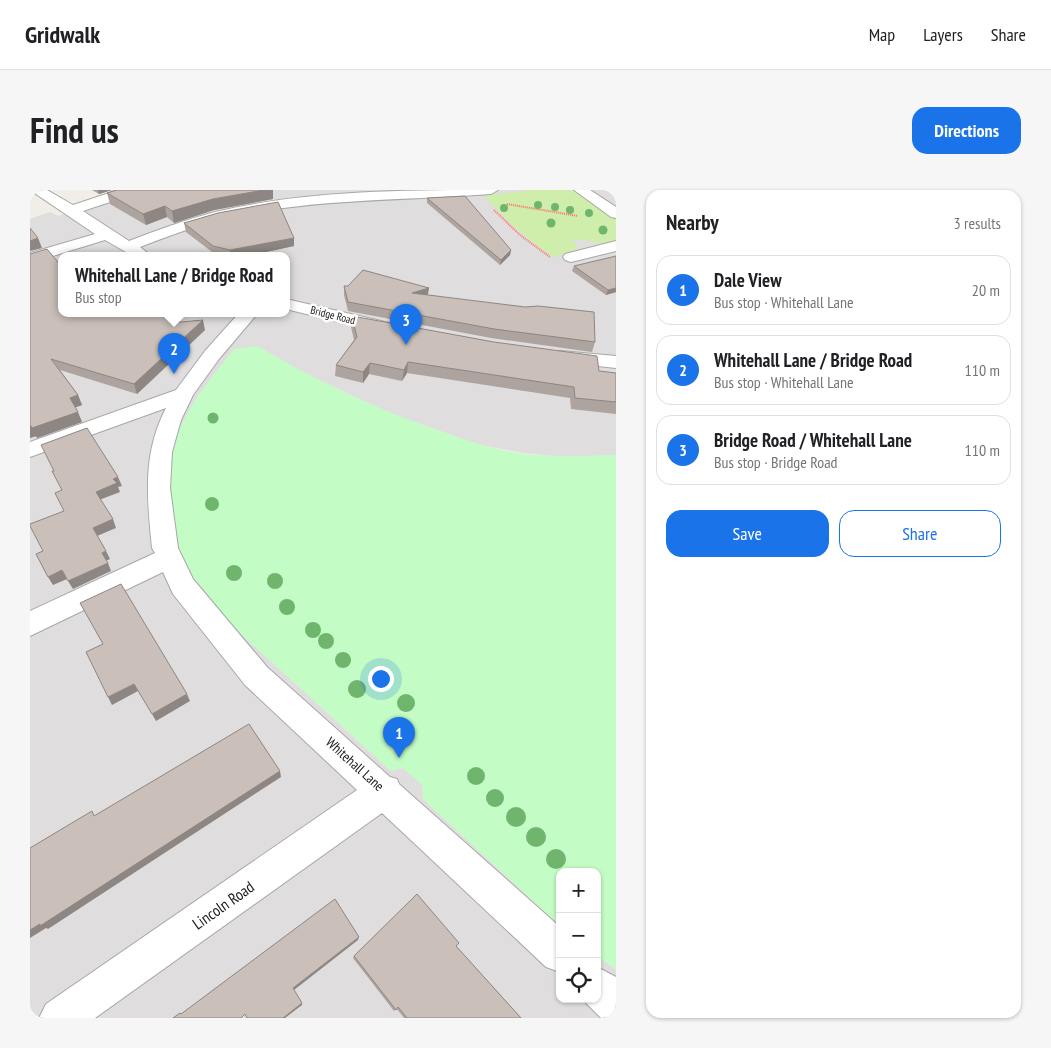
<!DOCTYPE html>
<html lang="en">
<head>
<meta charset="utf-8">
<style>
	body { margin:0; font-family:"PT Sans Narrow",sans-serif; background:#f6f6f6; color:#202124 }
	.controls { position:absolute; right:15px; bottom:15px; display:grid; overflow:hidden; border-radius:10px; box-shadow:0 1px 4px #0004 }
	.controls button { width:45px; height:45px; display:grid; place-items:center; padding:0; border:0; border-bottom:1px solid #e0e0e0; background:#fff; color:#202124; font:25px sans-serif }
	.you { position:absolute; left:350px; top:488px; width:18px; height:18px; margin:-12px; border:4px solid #fff; border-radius:50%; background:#1a73e8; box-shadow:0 0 0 8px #1a73e833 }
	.badge { display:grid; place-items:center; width:32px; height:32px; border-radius:50%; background:#1a73e8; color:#fff; font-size:16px; font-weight:700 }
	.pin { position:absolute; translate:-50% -41px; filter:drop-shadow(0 1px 2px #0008) }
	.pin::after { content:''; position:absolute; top:26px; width:18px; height:15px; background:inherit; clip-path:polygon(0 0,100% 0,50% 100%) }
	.popup { position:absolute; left:28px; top:62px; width:232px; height:65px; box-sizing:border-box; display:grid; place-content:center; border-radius:10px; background:#fff; filter:drop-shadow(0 1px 4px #0005); font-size:16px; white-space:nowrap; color:#757577 }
	.popup b { font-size:19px; color:#202124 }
	.popup::after { content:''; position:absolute; left:50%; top:100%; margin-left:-10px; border:10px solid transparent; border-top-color:#fff }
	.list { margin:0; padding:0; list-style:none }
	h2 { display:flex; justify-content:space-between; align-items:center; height:65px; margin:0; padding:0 20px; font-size:21px }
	h2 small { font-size:16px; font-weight:400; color:#757577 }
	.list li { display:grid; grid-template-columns:32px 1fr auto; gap:15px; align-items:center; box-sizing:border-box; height:70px; margin:0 10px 10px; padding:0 10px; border:1px solid #e0e0e0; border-radius:15px }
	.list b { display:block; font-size:19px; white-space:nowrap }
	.list p { margin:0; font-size:16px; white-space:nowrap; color:#757577 }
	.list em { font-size:16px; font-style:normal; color:#757577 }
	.actions { display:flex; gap:10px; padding:15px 20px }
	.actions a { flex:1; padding:11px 0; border:1px solid #1a73e8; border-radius:15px; text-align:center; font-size:18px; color:#1a73e8 }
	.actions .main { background:#1a73e8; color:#fff }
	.icon { flex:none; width:28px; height:28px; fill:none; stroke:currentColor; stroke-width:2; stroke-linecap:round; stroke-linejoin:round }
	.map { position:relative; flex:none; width:586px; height:828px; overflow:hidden; border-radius:15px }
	header { display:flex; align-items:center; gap:30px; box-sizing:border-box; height:70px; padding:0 25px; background:#fff; border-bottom:1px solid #e0e0e0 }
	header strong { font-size:24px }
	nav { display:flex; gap:28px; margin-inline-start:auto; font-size:18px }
	.intro { display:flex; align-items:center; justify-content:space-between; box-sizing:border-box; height:120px; padding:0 30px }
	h1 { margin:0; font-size:35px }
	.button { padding:12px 22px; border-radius:15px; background:#1a73e8; color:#fff; font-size:18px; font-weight:700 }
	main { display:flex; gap:30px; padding:0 30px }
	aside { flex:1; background:#fff; border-radius:15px; box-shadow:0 1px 4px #0004 }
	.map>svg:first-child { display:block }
</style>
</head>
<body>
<header>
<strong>Gridwalk</strong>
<nav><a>Map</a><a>Layers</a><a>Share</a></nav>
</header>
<div class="intro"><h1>Find us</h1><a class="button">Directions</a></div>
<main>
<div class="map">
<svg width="586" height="828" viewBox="0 0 586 828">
	<rect width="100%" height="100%" fill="#f1ede7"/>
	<path fill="#dfdddd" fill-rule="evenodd" d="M109,0h477v265l-51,2 -42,-4 -43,-8 -88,-31 -88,-41 -47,-27 -51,256 185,169 12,-3 20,17v14l137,127v73h37v-44l19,15v48h-586v-799l20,-7 8,4zM32,65h224v58h-224z"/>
	<path fill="#cfedab" d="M506,0h40l4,2 36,26v24c-19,4 -29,-5 -44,-2l5,6 -1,4 -22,7c-28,-17 -49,-38 -71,-62z"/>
	<path fill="#c3fcc4" d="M227,156c58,34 119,63 183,85 27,10 55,19 84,23 31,3 61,2 92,1v515l-19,-15v-83h-37v54l-137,-127 -1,-14 -19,-17 -12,3 -185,-169c-7,-10 -17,-21 -21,-32 -13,-40 -22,-108 -3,-146 13,-28 33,-51 52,-75z"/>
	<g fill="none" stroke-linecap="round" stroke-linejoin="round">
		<g stroke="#a7a7a7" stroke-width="2">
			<path id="minor" d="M0,0h17l26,15 45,-15h21l-2,3 -54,18 46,30c28,-11 56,-21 86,-29 92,-22 189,-22 283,-22l-7,4c-90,7 -184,4 -272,26 -27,7 -53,17 -79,27l10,8h-19l-26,-15 -75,23v-10l65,-19z
				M544,0h16l26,17v11l-5,-1z
				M586,51v10l-45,11 -6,-2 -2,-3 2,-3z
				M256,109l108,25 2,4 -2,4 -7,2 -101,-25z
				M209,123h19l-39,46 -26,36 -12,25 -9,32 -2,36 8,60 15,31 74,88 123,110 7,2 2,5 161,143v45l-14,-5 -164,-154 -287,205h-56l7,-14 311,-214 -112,-105 -72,-91 -10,-22 -133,64v-25l125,-58 -3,-5c-5,-50 -10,-94 14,-140l-136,49v-15l146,-52 29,-39z
				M530,161l56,5v12l-63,-7 -3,-4 3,-4z
				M567,777l19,10v41h-15l-19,-19h15z"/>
		</g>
		<path stroke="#ff716a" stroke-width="2" stroke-dasharray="1 1" stroke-linecap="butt" d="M477,14l71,12
			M464,20l26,25 30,22"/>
		<use href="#minor" fill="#fff" fill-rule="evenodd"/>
	</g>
	<g fill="#70b56d">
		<circle cx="508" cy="15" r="4"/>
		<circle cx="525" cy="17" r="4"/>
		<circle cx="474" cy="18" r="4"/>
		<circle cx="540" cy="20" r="4"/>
		<circle cx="559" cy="23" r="4"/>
		<circle cx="521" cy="33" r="4.5"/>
		<circle cx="573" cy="40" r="4.5"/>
		<circle cx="183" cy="228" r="5.5"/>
		<circle cx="182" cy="314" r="7"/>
		<circle cx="204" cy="383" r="8"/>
		<circle cx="245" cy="391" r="8"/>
		<circle cx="257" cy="417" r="8"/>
		<circle cx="283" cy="440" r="8"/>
		<circle cx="296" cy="451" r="8"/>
		<circle cx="313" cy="470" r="8"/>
		<circle cx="327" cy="499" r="9"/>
		<circle cx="376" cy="513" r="9"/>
		<circle cx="446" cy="586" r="9"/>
		<circle cx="465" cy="608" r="9"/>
		<circle cx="486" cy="627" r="10"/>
		<circle cx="506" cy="647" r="10"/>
		<circle cx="526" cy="669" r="10"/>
	</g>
	<path fill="#aea49f" d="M62,0h20l-13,4z
		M87,0h156v9l-59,11 -40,13 -7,-6 -21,8 -36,-21 -3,-11z
		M397,8l84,52 -1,5 -10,10 -73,-62z
		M154,33l110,15v8l-42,9h-36l-30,-23z
		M0,64l32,59 110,3v7l33,7 -68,64 -77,-24 18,25 4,10 -7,2 7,15 -45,16 -1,-2 -6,2z
		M544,76l42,26 -10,3 -34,-24z
		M314,96l85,2 -1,7 167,47 -3,10 -101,-14 -143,-27 -4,-16z
		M322,126l247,55 17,2v41l-45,-5 -1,-11 -163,-25 -5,8 -33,-7 -6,9 -28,-7 1,-11 18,-25 -3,-13z
		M426,756l65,72h-117l-7,-9 -3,2 -41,-53 1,-2z"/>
	<path fill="#8d8682" d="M68,0h14l-13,4z
		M234,0h9v9l-59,11 -40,13 -2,-12 41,-12z
		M135,16l2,11 -21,8 -3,-11z
		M8,48l4,10 -12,3v-10z
		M264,48v8l-42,9h-22v-5z
		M481,60l-1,5 -10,10 1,-5z
		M399,98l-2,9 -15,-4z
		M586,98v4l-10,3 2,-5z
		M140,123h1l1,3v17l-2,-10z
		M173,130l2,10 -68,64 -3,-10z
		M378,172l-1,11 -5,8 2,-11z
		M340,173l-1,11 -6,9v-11z
		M48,205l4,10 -8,3 -4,-10z
		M48,222l4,10 -45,16 -5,-10z
		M0,236h1l5,10 -6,2z
		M88,287l4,9 -4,1 2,5 -21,8 -3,-8 17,-13z
		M83,329l3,9 -19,8 -4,-8z
		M76,361l4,8 -5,2 -3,-8z
		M78,373l3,8 -38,18 -5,-8z
		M32,380l5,9 -14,6 -5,-8z
		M104,494l4,7 -26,14 -4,-8z
		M157,504l3,7 -34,20 -4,-7z
		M250,581l1,6 -233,152 -2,-1 -16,10v-8z
		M329,747l-1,3 -64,50 -1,-2z
		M272,813v2l-17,13h-2z"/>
	<path fill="#cabfb9" stroke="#8d8682" d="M87,0h147l-51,9 -41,12 -7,-5 -22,8 -36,-21z
		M435,6l46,54 -10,10 -74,-62z
		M248,12l16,36 -64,12 -17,-4 -29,-23 34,-10z
		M0,38l8,10 -8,3z
		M17,59l15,18v46h108v10l33,-3 -69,64 -83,-25 27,36 -8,3 8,14 -46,16 -1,-2h-1v-172z
		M586,66v32l-8,2 -34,-24z
		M333,80l66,18 -17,5 113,14 13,-1 56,6 1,30 -101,-13 -146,-27 -4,-16h4z
		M322,126l142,26 103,14 2,15 17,2v29l-41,-4 -1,-11 -166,-25 -4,8 -34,-7 -7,9 -27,-7 21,-28z
		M57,238l31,49 -5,2 4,4 -21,9 17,27 -20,9 13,23 -4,2 6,10 -40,18 -6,-11 -14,7 -12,-23 7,-3 -13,-25v-2l34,-13 -9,-18 7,-3 -10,-19h2l-13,-26z
		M91,394l66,110 -35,20 -18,-30 -26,13 -22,-45 17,-8 -23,-41z
		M219,534l31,47 -240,155v-2l-10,6v-82l62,-37 2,5z
		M387,704l42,49 -3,3 65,72h-114l-9,-11 -2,3 -42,-54z
		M305,709l24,38 -66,51 9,15 -19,15h-36l-2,-4 -4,4h-68l7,-5 1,1z"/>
	<g text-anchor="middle" stroke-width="5" stroke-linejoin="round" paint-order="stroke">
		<g font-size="11" fill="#202020" stroke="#fff">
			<text transform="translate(303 125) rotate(14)" y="4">Bridge Road</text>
		</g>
		<g font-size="14" fill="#202020" stroke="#fff">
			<text transform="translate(325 574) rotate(42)" y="5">Whitehall Lane</text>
		</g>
		<g font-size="16" fill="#202020" stroke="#fff">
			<text transform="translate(193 715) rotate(-35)" y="6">Lincoln Road</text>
		</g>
	</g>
</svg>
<div class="controls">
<button>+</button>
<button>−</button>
<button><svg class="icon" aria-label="locate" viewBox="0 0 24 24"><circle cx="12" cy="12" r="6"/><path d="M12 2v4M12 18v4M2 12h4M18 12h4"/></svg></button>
</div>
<div class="you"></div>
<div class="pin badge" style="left:369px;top:568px">1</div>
<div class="pin badge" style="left:144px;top:184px">2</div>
<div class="popup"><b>Whitehall Lane / Bridge Road</b>Bus stop</div>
<div class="pin badge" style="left:376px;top:155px">3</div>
</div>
<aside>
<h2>Nearby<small>3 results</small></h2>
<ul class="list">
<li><span class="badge">1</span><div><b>Dale View</b><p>Bus stop · Whitehall Lane</p></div><em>20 m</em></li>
<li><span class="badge">2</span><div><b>Whitehall Lane / Bridge Road</b><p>Bus stop · Whitehall Lane</p></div><em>110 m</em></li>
<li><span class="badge">3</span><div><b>Bridge Road / Whitehall Lane</b><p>Bus stop · Bridge Road</p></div><em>110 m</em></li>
</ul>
<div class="actions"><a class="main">Save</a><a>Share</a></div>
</aside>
</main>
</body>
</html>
